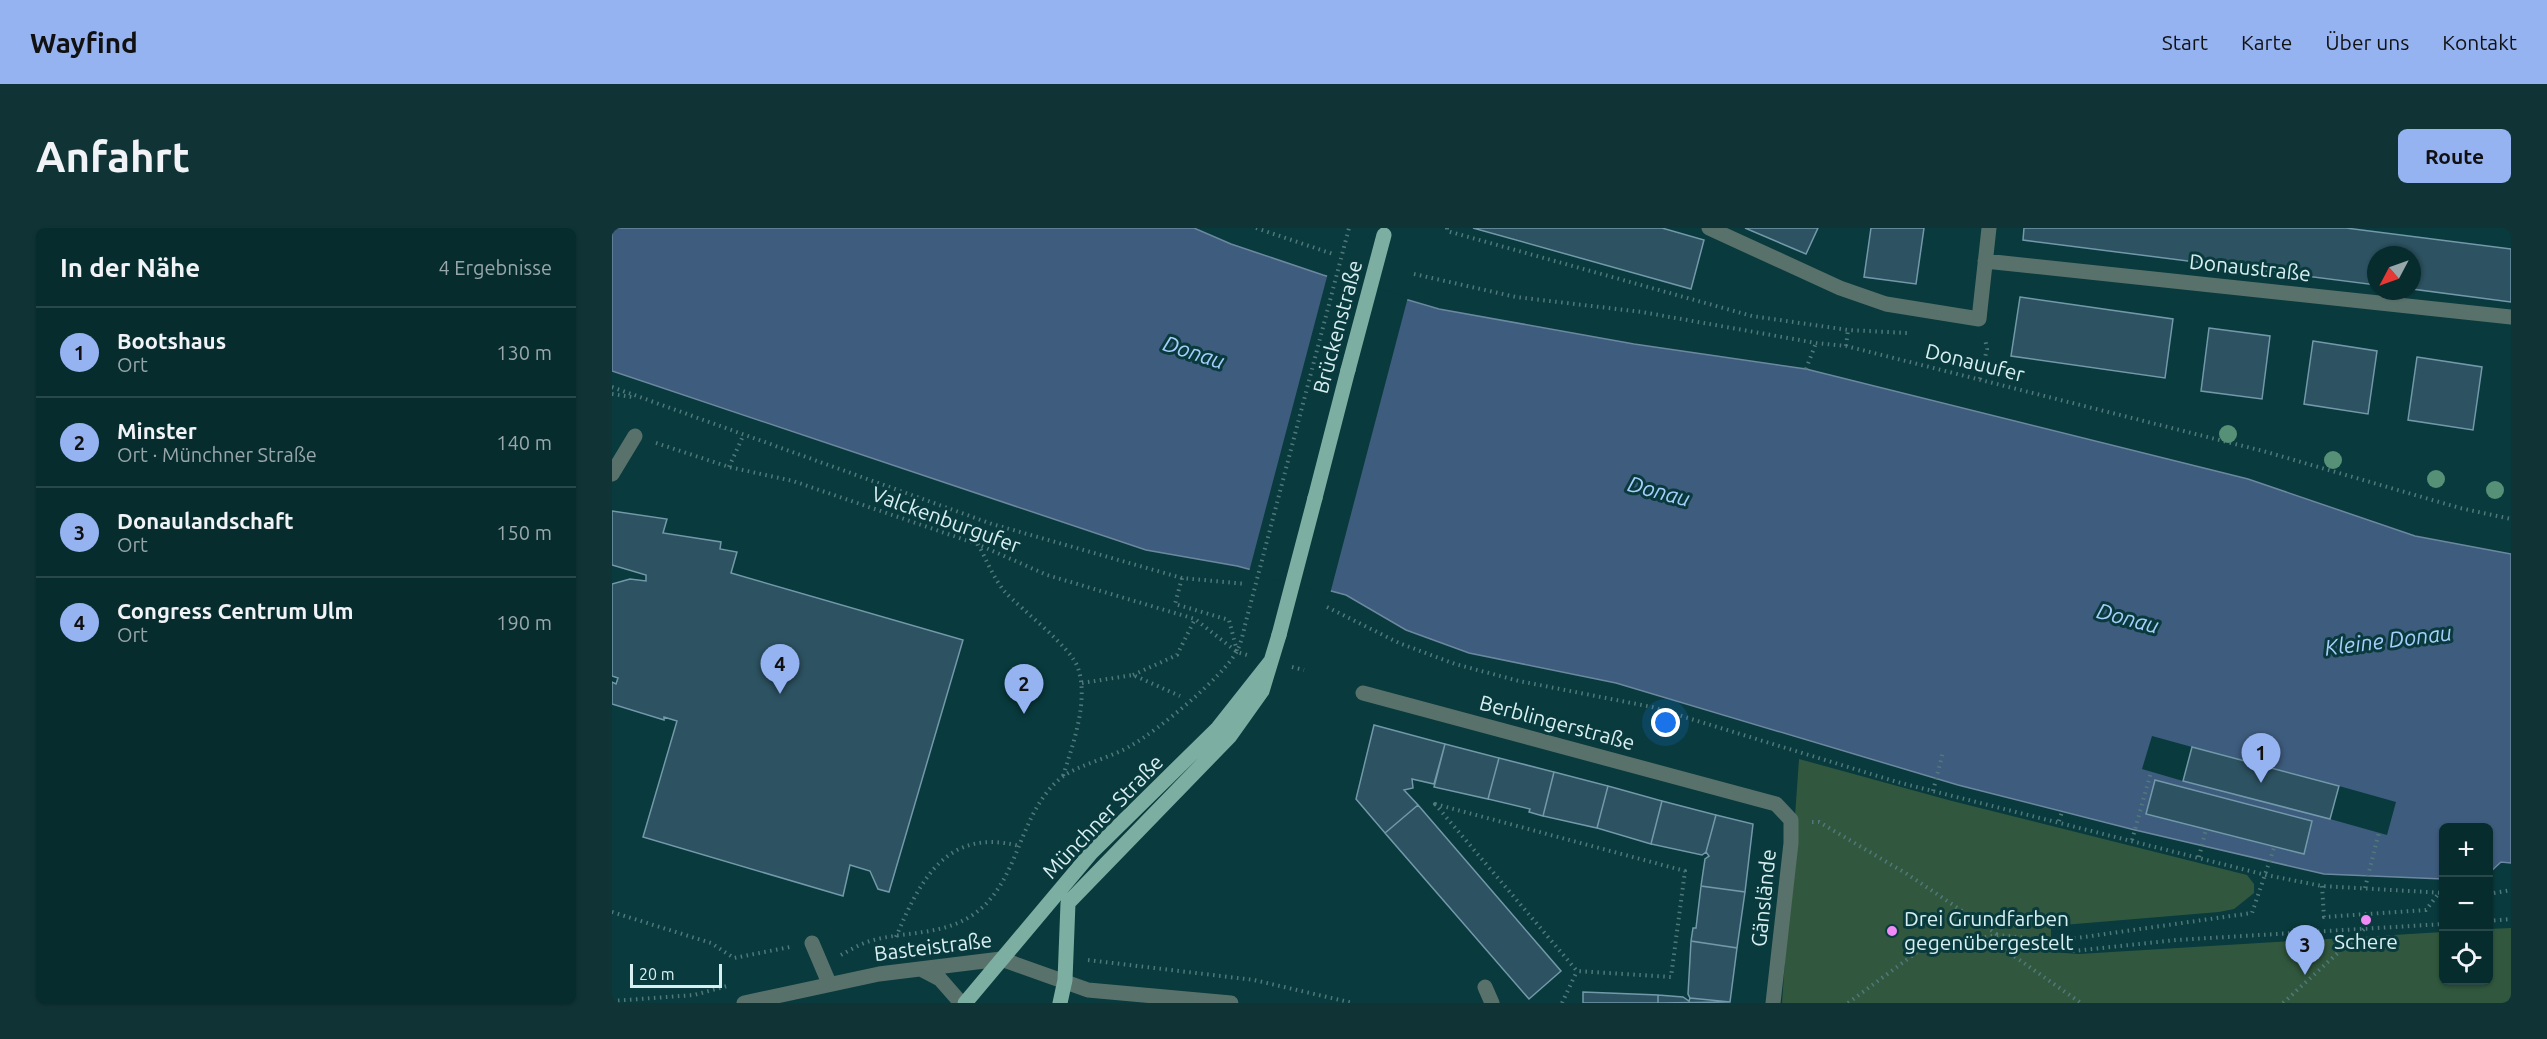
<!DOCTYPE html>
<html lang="de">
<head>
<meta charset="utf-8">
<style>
	body { margin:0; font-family:Ubuntu,sans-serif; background:#103436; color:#f1f3f6 }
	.controls { position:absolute; right:18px; bottom:18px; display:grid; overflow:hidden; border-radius:9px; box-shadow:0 2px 4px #0004 }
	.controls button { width:54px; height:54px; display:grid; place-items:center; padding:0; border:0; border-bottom:2px solid #28484a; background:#072c2e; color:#f1f3f6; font:30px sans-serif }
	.compass { position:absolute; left:1755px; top:18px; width:54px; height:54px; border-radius:50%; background:#072c2e; box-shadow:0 2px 4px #0004; rotate:229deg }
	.scale { position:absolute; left:18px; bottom:15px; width:92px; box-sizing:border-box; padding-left:6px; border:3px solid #d8eff1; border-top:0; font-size:16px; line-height:21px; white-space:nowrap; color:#d8eff1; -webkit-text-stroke:4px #093a3d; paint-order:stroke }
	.you { position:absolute; left:1054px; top:495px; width:21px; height:21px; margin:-15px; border:4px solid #fff; border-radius:50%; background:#1a73e8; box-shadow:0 0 0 9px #1a73e833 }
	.badge { display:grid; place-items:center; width:39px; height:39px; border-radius:50%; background:#95b2f1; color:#111; font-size:20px; font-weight:700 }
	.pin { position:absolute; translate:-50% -50px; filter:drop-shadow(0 2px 3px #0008) }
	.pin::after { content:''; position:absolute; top:32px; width:21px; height:18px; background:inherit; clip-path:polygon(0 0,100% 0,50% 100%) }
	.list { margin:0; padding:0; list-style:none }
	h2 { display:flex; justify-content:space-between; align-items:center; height:78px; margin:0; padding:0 24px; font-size:26px }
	h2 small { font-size:20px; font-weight:400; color:#98a7aa }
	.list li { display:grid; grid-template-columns:39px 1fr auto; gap:18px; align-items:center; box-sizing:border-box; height:90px; padding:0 24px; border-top:2px solid #28484a }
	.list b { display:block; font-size:22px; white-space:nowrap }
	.list p { margin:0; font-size:20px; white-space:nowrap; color:#98a7aa }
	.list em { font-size:20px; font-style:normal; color:#98a7aa }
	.icon { flex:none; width:33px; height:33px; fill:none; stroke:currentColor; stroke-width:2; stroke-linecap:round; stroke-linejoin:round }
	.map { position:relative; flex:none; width:1899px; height:775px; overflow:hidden; border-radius:9px }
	header { display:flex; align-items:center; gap:36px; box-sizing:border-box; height:84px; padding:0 30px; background:#95b2f1; color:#111 }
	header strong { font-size:28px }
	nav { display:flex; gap:33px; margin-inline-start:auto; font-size:21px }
	.intro { display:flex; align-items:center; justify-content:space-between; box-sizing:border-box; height:144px; padding:0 36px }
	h1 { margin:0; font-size:42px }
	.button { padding:15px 27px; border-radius:9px; background:#95b2f1; color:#111; font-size:21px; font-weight:700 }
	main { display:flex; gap:36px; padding:0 36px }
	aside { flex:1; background:#072c2e; border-radius:9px; box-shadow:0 2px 4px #0004 }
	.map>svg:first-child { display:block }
</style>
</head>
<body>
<header>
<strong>Wayfind</strong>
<nav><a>Start</a><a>Karte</a><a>Über uns</a><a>Kontakt</a></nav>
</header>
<div class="intro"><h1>Anfahrt</h1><a class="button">Route</a></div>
<main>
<aside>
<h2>In der Nähe<small>4 Ergebnisse</small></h2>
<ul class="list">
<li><span class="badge">1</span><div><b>Bootshaus</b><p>Ort</p></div><em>130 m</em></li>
<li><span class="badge">2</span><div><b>Minster</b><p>Ort · Münchner Straße</p></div><em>140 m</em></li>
<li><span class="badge">3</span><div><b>Donaulandschaft</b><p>Ort</p></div><em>150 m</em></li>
<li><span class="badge">4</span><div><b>Congress Centrum Ulm</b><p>Ort</p></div><em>190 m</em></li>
</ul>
</aside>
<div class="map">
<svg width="1899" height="775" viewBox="0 0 1899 775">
	<rect width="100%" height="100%" fill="#093a3d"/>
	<path fill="#31583e" d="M1187,531l153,42 295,74 7,9v9l-20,16 -15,3 -168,14v26l28,2 364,-22 1,48h44l1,-51 22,-1v75h-729z"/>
	<path fill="#3e5c7d" stroke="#6c88a0" stroke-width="1.5" d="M0,0h582l37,16 92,31 116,34 195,35 172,25 442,110 167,57 96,18v309l-10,-1 -12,11 -1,-45h-44l-1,51 -119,-5 -189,-44 -177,-45 -342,-102 -147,-30 -63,-23 -60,-35 -109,-29 -91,-16 -534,-179z"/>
	<path fill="#093a3d" d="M716,45l80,24 -78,297 -81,-22z
		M1540,508l40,11 -9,34 -41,-12z
		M1727,558l57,16 -9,33 -57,-16z"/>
	<path fill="#2d5261" stroke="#7299aa" stroke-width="1.5" d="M861,0h189l42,12 -13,49z
		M1133,0h73l-12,26z
		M1259,0h53l-8,56 -52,-7z
		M1412,0h322l165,21v53l-99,-13v-34h-36v30l-353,-45z
		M1408,69l153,22 -8,59 -154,-22z
		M1597,100l61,8 -8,63 -61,-8z
		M1701,113l64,10 -9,63 -64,-10z
		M1805,129l65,10 -9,63 -65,-10z
		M0,283l55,8 -4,14 58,9 -1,7 17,3 -6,21 232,67 -74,252 -11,-3 -8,-18 -20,-6 -7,31 -200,-59 34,-116 -13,-4v3l-52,-16v-22l4,2 2,-6 -6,-2v-92l18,-5 16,2v-6l-34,-10z
		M762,497l71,19 -11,40 -22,-5 1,9 -9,2 14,15 -33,28 -29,-34z
		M833,516l54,14 -11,41 -54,-12z
		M1580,519l147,39 -9,33 -147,-38z
		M887,530l55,14 -11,44 -14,-4 1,-3 -42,-10z
		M942,544l54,14 -11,42 -54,-12z
		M1543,552l157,41 -8,33 -158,-40z
		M996,558l54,15 -11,43 -54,-16z
		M1050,573l54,14 -10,37 -4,3 -51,-11z
		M806,577l143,166 -32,28 -144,-166z
		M1104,587l37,9 -8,68 -44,-6 4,-27 4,-3 -3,-4z
		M1089,658l44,6 -8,56 -46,-7 2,-13h3z
		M1079,713l46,7 -7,54 -40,-4 -2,-4z
		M971,764l75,3v8h-75z
		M1046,767l25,2 6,4 1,-3 40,4 -72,1z"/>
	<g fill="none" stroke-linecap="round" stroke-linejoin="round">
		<path stroke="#51797b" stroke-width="4" stroke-dasharray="1.5 4.5" stroke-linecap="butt" d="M644,0l77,26
			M835,0v3l305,85 96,14 59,3
			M802,46l102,23 126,15 174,31 30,3 417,105 197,57 51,11
			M1234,118l2,-16
			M1194,141l10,-26
			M1368,151l7,-30 -2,-10
			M0,159l380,137 190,54 64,6
			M0,166l20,3
			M44,215l73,24 64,14 184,63 70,31 148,44 42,33 10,3
			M117,239l14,-31
			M366,316c8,15 16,35 27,48 17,18 66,55 73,76 11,33 -5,76 -15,108
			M570,350l-7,26 54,16 8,31
			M715,379l72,36 56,21 64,17 133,26 245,75 369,93 56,11 122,7
			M680,439l12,3
			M521,447l44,-20 18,-36
			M470,455l51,-8 47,21
			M1321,563l10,-39
			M823,576l250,67 -14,106 -94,-6z
			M1447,593l3,-9
			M1200,594h7l88,52 91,61 13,19 70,49
			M1520,612l19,-68
			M1587,629l7,-28
			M1710,658l2,31 102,-7 13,-17
			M1753,660l14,-56
			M1876,666l23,-4
			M0,684l99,31 23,15 56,-11
			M1876,693l23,-2
			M284,709c24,-57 51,-110 123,-91
			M1445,714l17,9 102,-11 268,-16
			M229,727c9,-5 19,-11 29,-14 34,-10 70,-5 101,-25 50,-32 45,-102 91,-139 16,-12 51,-20 70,-32 25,-14 92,-69 105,-94 4,-8 6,-17 8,-26
			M476,732l166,20 99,23
			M0,773l82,-6 33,-9
			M950,775l15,-32
			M1236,775l76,-56 74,-12 58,6 196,-28 22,-65
			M1671,775l81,-74"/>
		<path stroke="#59716b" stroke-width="15" d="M1097,0l131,60 46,16 93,15 10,-91
			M1373,33l526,56
			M0,246l23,-38
			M751,465l413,111 15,16v23l-18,160
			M200,715l17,40
			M309,741l19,10 21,24
			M873,759l7,16
			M132,775l135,-29 122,-15 87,31 143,13"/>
		<path stroke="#7daea2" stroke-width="15" d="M703,270l33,-128
			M353,775l126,-150 127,-125 53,-67
			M448,775l5,-23 3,-77 162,-167 32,-45 17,-56"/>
		<path stroke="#51797b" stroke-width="4" stroke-dasharray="1.5 4.5" stroke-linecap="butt" d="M633,397l104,-397"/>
		<path stroke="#7daea2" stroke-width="15" d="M736,142l36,-135
			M667,407l36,-137"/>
	</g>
	<g fill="#559077">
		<circle cx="1616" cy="206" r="9"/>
		<circle cx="1721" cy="232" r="9"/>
		<circle cx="1824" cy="251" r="9"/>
		<circle cx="1883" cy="262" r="9"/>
	</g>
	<g fill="#f08bf6" stroke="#093a3d" stroke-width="2">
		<circle cx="1754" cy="692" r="6"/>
		<circle cx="1280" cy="703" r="6"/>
	</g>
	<g text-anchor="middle" stroke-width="6" stroke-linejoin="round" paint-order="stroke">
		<g font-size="21" fill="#d8eff1" stroke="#093a3d">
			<text transform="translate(1638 40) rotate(6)" y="7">Donaustraße</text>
			<text transform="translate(726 99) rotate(-75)" y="7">Brückenstraße</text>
			<text transform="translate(1363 135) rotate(14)" y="7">Donauufer</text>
			<text transform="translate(334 292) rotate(20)" y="7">Valckenburgufer</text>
			<text transform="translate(945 495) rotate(15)" y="7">Berblingerstraße</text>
			<text transform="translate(491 589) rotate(-46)" y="7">Münchner Straße</text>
			<text transform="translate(1152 670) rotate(-84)" y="7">Gänslände</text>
			<text transform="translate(321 719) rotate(-7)" y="7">Basteistraße</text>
		</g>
		<g font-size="21" fill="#d8eff1" stroke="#093a3d" text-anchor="start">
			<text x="1292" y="698">Drei Grundfarben<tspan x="1292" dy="24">gegenübergestelt</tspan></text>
			<text x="1754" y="721" text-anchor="middle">Schere</text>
		</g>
		<g font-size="22" font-style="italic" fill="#a7cefb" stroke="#093a3d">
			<text transform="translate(582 124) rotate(18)" y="8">Donau</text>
			<text transform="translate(1047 263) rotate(15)" y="8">Donau</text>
			<text transform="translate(1516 390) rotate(15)" y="8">Donau</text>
			<text transform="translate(1776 412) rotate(-7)" y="8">Kleine Donau</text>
		</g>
	</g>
</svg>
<div class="controls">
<button>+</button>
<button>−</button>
<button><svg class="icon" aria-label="locate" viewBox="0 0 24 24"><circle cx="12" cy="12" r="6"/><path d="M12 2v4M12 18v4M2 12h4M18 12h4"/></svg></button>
</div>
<svg class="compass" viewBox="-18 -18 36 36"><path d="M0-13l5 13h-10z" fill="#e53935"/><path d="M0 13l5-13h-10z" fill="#98a7aa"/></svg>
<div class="scale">20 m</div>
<div class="you"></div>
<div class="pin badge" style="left:1649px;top:555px">1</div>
<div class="pin badge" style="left:412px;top:486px">2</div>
<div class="pin badge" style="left:1693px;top:747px">3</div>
<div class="pin badge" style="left:168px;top:466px">4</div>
</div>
</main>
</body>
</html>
